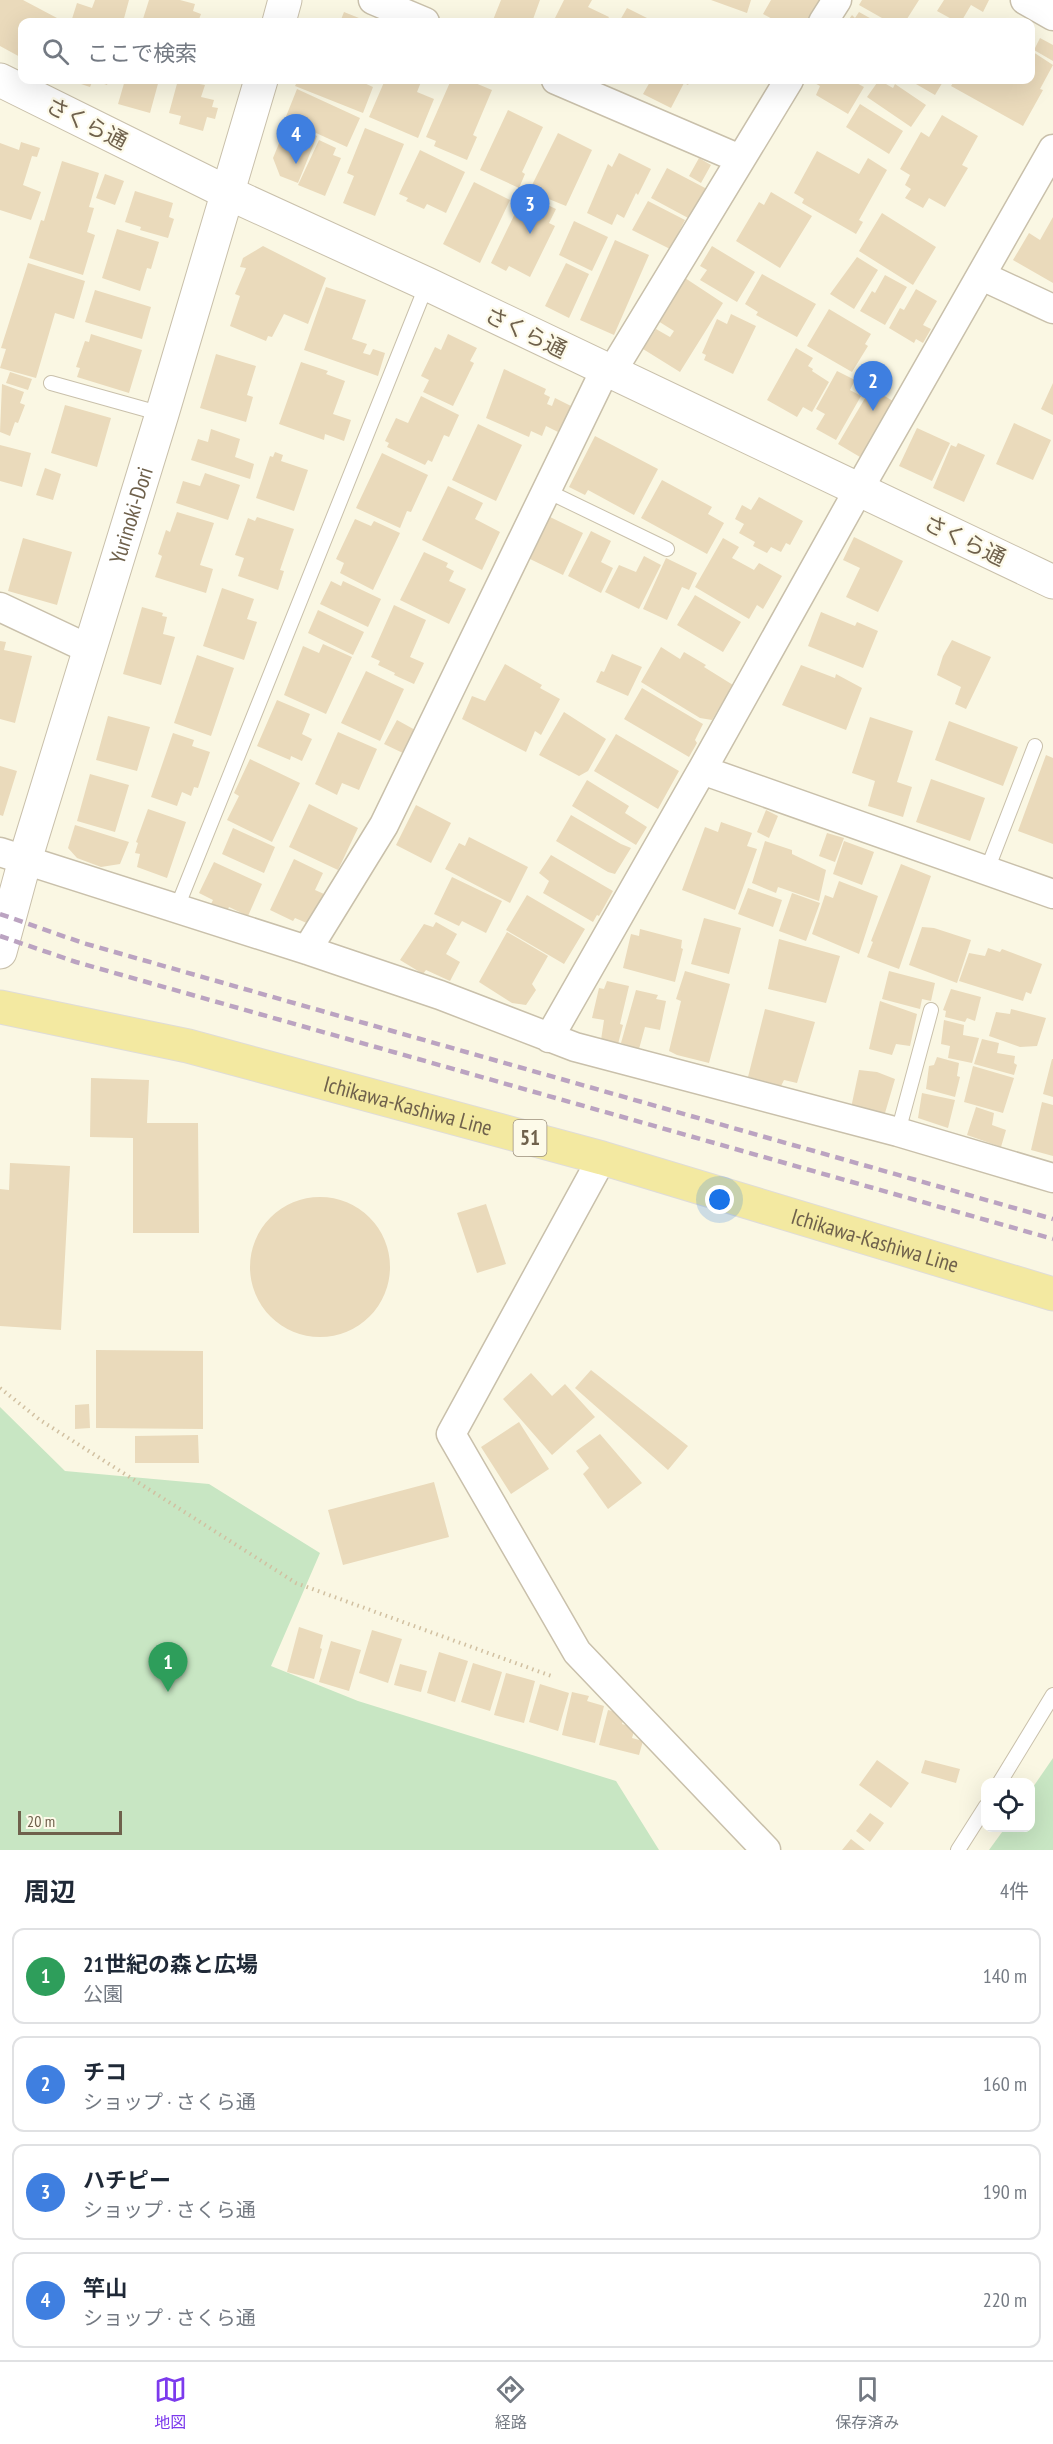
<!DOCTYPE html>
<html lang="ja">
<head>
<meta charset="utf-8">
<style>
	body { margin:0; font-family:"PT Sans Narrow","Noto Sans JP",sans-serif; background:#f2f2f3; color:#1f2937 }
	.controls { position:absolute; right:18px; bottom:18px; display:grid; overflow:hidden; border-radius:12px; box-shadow:0 6px 24px #0002 }
	.controls button { width:54px; height:54px; display:grid; place-items:center; padding:0; border:0; border-bottom:2px solid #e0e1e3; background:#fff; color:#1f2937; font:30px sans-serif }
	.scale { position:absolute; left:18px; bottom:15px; width:104px; box-sizing:border-box; padding-left:6px; border:3px solid #6f614c; border-top:0; font-size:16px; line-height:21px; white-space:nowrap; color:#6f614c; -webkit-text-stroke:4px #fdfae9; paint-order:stroke }
	.you { position:absolute; left:720px; top:1200px; width:21px; height:21px; margin:-15px; border:4px solid #fff; border-radius:50%; background:#1a73e8; box-shadow:0 0 0 9px #1a73e833 }
	.badge { display:grid; place-items:center; width:39px; height:39px; border-radius:50%; background:#7c3aed; color:#fff; font-size:20px; font-weight:700 }
	.pin { position:absolute; translate:-50% -50px; filter:drop-shadow(0 2px 3px #0008) }
	.pin::after { content:''; position:absolute; top:32px; width:21px; height:18px; background:inherit; clip-path:polygon(0 0,100% 0,50% 100%) }
	.list { margin:0; padding:0; list-style:none }
	h2 { display:flex; justify-content:space-between; align-items:center; height:78px; margin:0; padding:0 24px; font-size:26px }
	h2 small { font-size:20px; font-weight:400; color:#747a83 }
	.list li { display:grid; grid-template-columns:39px 1fr auto; gap:18px; align-items:center; box-sizing:border-box; height:96px; margin:0 12px 12px; padding:0 12px; border:2px solid #e0e1e3; border-radius:12px }
	.list b { display:block; font-size:22px; white-space:nowrap }
	.list p { margin:0; font-size:20px; white-space:nowrap; color:#747a83 }
	.list em { font-size:20px; font-style:normal; color:#747a83 }
	.icon { flex:none; width:33px; height:33px; fill:none; stroke:currentColor; stroke-width:2; stroke-linecap:round; stroke-linejoin:round }
	.map { position:relative; flex:none; width:1053px; height:1850px; overflow:hidden }
	.search { position:absolute; background:#fff; box-shadow:0 6px 24px #0002; left:18px; right:18px; top:18px; height:66px; display:flex; align-items:center; gap:15px; box-sizing:border-box; padding:0 21px; border-radius:12px; color:#747a83; font-size:22px }
	.sheet { height:510px; background:#fff }
	nav { display:flex; justify-content:space-around; align-items:center; box-sizing:border-box; height:84px; border-top:2px solid #e0e1e3; background:#fff; font-size:16px; color:#747a83 }
	nav a { display:grid; justify-items:center; gap:3px }
	nav .on { color:#7c3aed }
	.map>svg:first-child { display:block }
</style>
</head>
<body>
<div class="map">
<svg width="1053" height="1850" viewBox="0 0 1053 1850">
	<rect width="100%" height="100%" fill="#faf7e3"/>
	<path fill="#c8e6c3" d="M0,1407l65,64 144,13 111,69 -49,113 87,35 258,80 43,69h-659z
		M1053,1758v92h-64l16,-22h25l1,-38z"/>
	<path fill="#eadabb" d="M0,0h23l34,18 -2,4h-33v36l-22,-12z
		M95,0h34l-6,22h-52l6,-19 15,5z
		M149,0h31l15,4 -2,7 8,3 -3,8h-56z
		M501,0h39l-8,22h-33l-6,-2z
		M564,0h28l-4,7 21,10 -3,5h-53z
		M711,0h40l-4,13z
		M771,0h49l-13,22h-29l-15,-8z
		M862,0h57l-14,22h-16l-30,-17z
		M944,0h45l-6,12 -12,-7 -10,17h-4l-20,-11z
		M627,8l28,14h-36z
		M344,12l25,10h-29z
		M859,12l18,10h-30l5,-7 3,3z
		M1040,38l13,7v16l-19,-11z
		M1030,50l23,15 -13,24 3,1 -20,36 -72,-40 4,-6h75z
		M69,80h40l-2,5 -14,-5 -3,7z
		M125,80h34l-9,33 -32,-9z
		M178,80l27,5 -4,12 13,3 -2,7 6,1 -3,11 -8,-2 -4,14 -24,-7 2,-8 -12,-3z
		M298,80h65l-1,2 11,5 -10,26 -68,-27z
		M385,80h29l7,2 -4,10 17,7 -16,39 -49,-21z
		M451,80h17l24,10 -19,45 4,2 -10,23 -33,-14 2,-5 -10,-4z
		M651,80h40l-3,5 -4,-2 -13,25 -28,-14z
		M809,80h42l13,7 -16,27 -32,-19 4,-9z
		M879,80l14,8 2,-4 31,21 -15,22 -44,-30z
		M909,80h35l-9,15z
		M297,89l63,29 -13,29 -62,-28z
		M860,104l43,27 -14,23 -43,-27z
		M508,110l35,17 -21,45 3,2 -6,14 -39,-18z
		M942,115l36,21 -16,29 6,3 -23,39 -16,-9 -6,10 -18,-10 6,-9 -6,-4 5,-10 -10,-6 21,-37 8,5z
		M287,124l30,12 -19,47 -18,-7 -7,-18z
		M365,128l39,16 -29,72 -32,-13 11,-27 -7,-3z
		M558,133l34,17 -26,56 -37,-15z
		M319,140l17,8 -3,7 8,3 -16,38 -27,-11z
		M21,142l19,6 -3,9 -5,-1 -9,29 18,7 -10,28 -31,-10v-67l19,7z
		M420,150l45,22 -19,41 -19,-9 -3,5 -18,-8 2,-3 -9,-4z
		M817,151l42,23 9,-16 19,12 -28,50 4,2 -7,12 -54,-31 2,-4 -10,-6z
		M619,153l32,16 -13,26 -2,-2 -12,25 -7,-4 -5,11 -25,-12 21,-49 4,3z
		M699,158l12,7 -10,18 -12,-7z
		M62,161l37,12 -10,34 5,1 -7,24 8,3 -12,40 -54,-17 12,-38 3,1z
		M667,168l40,21 -17,30 -39,-21z
		M105,174l19,7 -9,24 -19,-7z
		M474,182l36,18 -30,63 -37,-19z
		M135,191l38,12 -4,14 5,2 -6,19 -28,-8 1,-3 -16,-5z
		M771,192l41,24 -32,52 -44,-27 23,-39 5,3z
		M523,197l12,6 2,-3 19,9 -7,14 6,3 -25,51 -21,-11 -3,5 -15,-8z
		M648,201l37,19 -15,29 -38,-19z
		M882,213l54,34 -23,38 -54,-34z
		M1053,217v66l-40,-23 16,-27 11,7z
		M574,221l34,16 -16,34 -33,-16z
		M117,229l42,13 -8,27 -4,-1 -7,23 -38,-13z
		M615,240l34,15 -35,80 -34,-15z
		M263,246l63,32 -18,46 -24,-10 -12,23 -4,-1 -2,5 -36,-15 10,-30 -5,-2 11,-26 -6,-1 3,-9z
		M712,246l43,26 -18,30 -37,-22 7,-10 -7,-4z
		M857,257l21,13 -24,39 -24,-15z
		M28,263l57,18 -11,38 -19,-6 -19,65 -36,-10 6,-19 -5,-1z
		M566,263l23,11 -20,44 -24,-12z
		M762,274l54,30 -19,33 -41,-22 2,-3 -13,-8z
		M885,275l22,12 -22,38 -25,-14 12,-20 3,2z
		M685,278l38,25 -43,69 -37,-23 13,-20 14,8 4,-6 -16,-10z
		M326,287l40,13 -14,39 15,5 -4,9 7,2 3,-6 12,4 -7,23 -74,-26z
		M916,289l21,12 -14,24 8,4 -8,14 -7,-4 -2,4 -25,-15 11,-20 4,2z
		M95,290l56,17 -9,32 -57,-17z
		M829,309l42,25 -6,10 3,2 -16,26 -45,-26z
		M731,314l25,12 -23,48 -29,-14 2,-5 -4,-2 15,-34 10,5z
		M91,334l51,16 -13,43 -52,-16 3,-9 -4,-1 9,-26 4,1z
		M448,334l29,14 -7,13 4,2 -21,43 -30,-14 6,-12 -8,-4 14,-29 6,3z
		M796,348l17,10 -5,8 5,3 -1,2 17,11 -17,30 -9,-5 -6,10 -30,-17z
		M216,354l40,12 -9,29 6,2 -7,25 -46,-14z
		M301,362l27,9 -2,3 19,7 -12,33 18,6 -7,21 -19,-7 -1,6 -45,-16z
		M504,369l42,20 -2,5 6,3 -3,7 5,2 3,-8 18,9 -11,27 -16,-8 -4,10 -11,-5 -2,6 -43,-19z
		M837,371l18,9 -5,10 11,6 -25,44 -20,-11 9,-15 -9,-5z
		M10,372l22,7 -4,11 -22,-7z
		M1053,383v32l-12,-6z
		M2,384l22,8 -4,11 5,2 -7,18 -3,-1 -5,14 -10,-4z
		M871,388l22,13 -33,56 -22,-13z
		M421,396l38,19 -10,22 -5,-2 -12,27 -4,-2 -3,5 -38,-18 2,-4 -4,-2 11,-23 12,5z
		M65,405l46,13 -14,49 -46,-14z
		M1014,423l37,17 -18,40 -37,-16z
		M478,424l44,21 -26,56 -44,-21z
		M917,428l33,15 -18,38 -33,-15z
		M211,429l29,10 -5,18 19,7 -4,15 -59,-19 7,-21 10,3z
		M595,436l63,33 -24,46 -46,-25 -3,5 -16,-8z
		M958,443l27,12 -21,47 -31,-14 18,-43 5,2z
		M0,445l31,8 -9,34 -22,-6z
		M275,452l8,3 -2,6 27,9 -14,41 -38,-13 14,-42 3,1z
		M382,453l46,22 -17,37 -4,-1 -7,17 -44,-20z
		M45,468l16,6 -8,26 -17,-5z
		M205,473l35,12 -12,35 -52,-17 7,-22 17,5z
		M662,480l50,27 -4,7 16,9 -17,31 -66,-36z
		M448,486l35,17 -8,16 25,13 -18,38 -60,-30z
		M759,497l44,24 -13,24 -4,-2 -5,9 -10,-5 -4,6 -14,-7 2,-4 -16,-9 5,-9 -9,-5 7,-14 9,5z
		M177,512l37,11 -14,42 13,4 -7,24 -51,-16 7,-21 -4,-2 8,-24 4,2z
		M257,517l37,12 -14,41 4,1 -6,19 -40,-14 6,-18 -9,-3 13,-37 7,3z
		M550,517l33,16 -20,42 -33,-16z
		M355,519l16,7 3,-5 26,12 -27,57 -33,-17 4,-10 -8,-4z
		M591,531l20,10 -10,21 12,6 -12,25 -33,-17z
		M854,537l49,24 -25,51 -32,-15 14,-29 -17,-8z
		M23,538l49,14 -15,53 -49,-14z
		M723,538l16,9 -7,11 22,12 5,-7 23,13 -19,33 -6,-4 -8,14 -54,-32z
		M424,552l24,11 -2,4 8,4 -5,10 17,8 -17,35 -49,-24z
		M644,556l17,9 -22,44 -34,-17 14,-27 17,7z
		M666,558l31,15 -8,17 -7,-3 -15,33 -24,-11z
		M331,581l10,5 2,-5 38,18 -13,28 -48,-23z
		M222,588l32,11 -7,20 10,3 -13,38 -41,-14z
		M695,595l46,27 -18,30 -46,-27z
		M394,605l32,15 -16,37 14,6 -10,21 -20,-9 1,-2 -17,-8 2,-4 -9,-4z
		M142,607l21,6 -1,3 5,1 -4,17 12,3 -14,48 -38,-11z
		M318,610l46,22 -11,23 -45,-22z
		M821,612l34,14 2,-4 21,9 -15,37 -55,-22z
		M952,640l39,17 -25,52 -11,-5 6,-17 -24,-12 6,-19z
		M0,641l6,1 -2,8 28,6 -17,67 -15,-4z
		M323,644l29,13 -26,57 -42,-19 19,-49 16,7z
		M661,647l19,12 4,-7 22,13 -2,2 29,18 -21,35 -12,-2 -59,-36z
		M612,654l30,13 -14,29 -32,-14 5,-11 3,1z
		M197,655l37,13 -23,68 -37,-13z
		M505,664l37,21 -2,3 20,11 -19,36 -6,-4 -9,21 -64,-33 10,-23 13,5z
		M801,665l34,13 1,-4 26,14 -16,42 -64,-25z
		M366,671l38,18 -24,52 -39,-18z
		M642,688l61,36 -8,16 2,3 -8,14 -65,-38z
		M277,700l33,14 -8,20 10,5 -10,22 -11,-5 -1,4 -33,-14z
		M564,712l42,27 -18,32 -9,5 -40,-21z
		M108,716l42,11 -13,44 -41,-11z
		M870,717l43,14 -16,51 15,5 -9,30 -35,-11 7,-25 -23,-8z
		M397,720l20,11 -12,23 -21,-10z
		M949,721l69,26 -15,39 -68,-26z
		M338,732l39,17 -18,41 -17,-7 -5,12 -22,-11z
		M173,733l21,7 -2,6 18,6 -12,36 -4,-1 -3,9 -9,-4 -5,14 -26,-9z
		M616,734l63,37 -21,38 -64,-38z
		M1046,755l7,3v86l-35,-13z
		M250,759l50,24 -28,59 -45,-22 12,-24 -5,-3z
		M0,766l17,5 -14,45 -3,-1z
		M90,774l39,11 -14,47 -38,-11z
		M931,779l54,19 -15,43 -54,-19z
		M587,780l42,26 -4,7 22,14 -11,18 -64,-39z
		M309,804l49,24 -20,42 -49,-23z
		M416,805l35,18 -20,40 -35,-18z
		M148,809l38,13 -19,56 -30,-11 3,-13 -5,-1 3,-10 -2,-1z
		M766,810l12,6 -9,22 -12,-6z
		M571,815l50,29 10,4 -16,26 -7,-2 -52,-31z
		M721,822l31,11 -5,13 10,3 -22,61 -53,-20 23,-63 13,5z
		M75,825l54,17 -9,22 -19,3 -24,-9 -9,-10z
		M233,828l42,19 -11,26 -42,-19z
		M827,833l17,5 -9,24 -16,-6z
		M469,837l59,30 -18,36 -65,-34 14,-26 6,3z
		M765,841l27,9v4l34,16 -7,31 -41,-14 -2,6 -24,-10z
		M844,841l30,11 -12,33 -29,-11z
		M551,855l62,36 -14,25 -2,-1 -4,7 -50,-29 6,-12 -10,-8z
		M294,859l29,14 -8,17 9,4 -15,30 -14,-6 -2,3 -23,-11z
		M214,862l48,22 -14,32 -19,-9 -2,4 -16,-7 2,-4 -14,-7z
		M901,864l30,12 -32,93 -32,-12 6,-15 -2,-1z
		M452,877l50,24 -16,32 -24,-12 -3,5 -25,-12z
		M839,881l39,15 -19,58 -47,-20 13,-39 8,3z
		M748,888l34,12 -9,27 -35,-13z
		M792,893l28,10 -14,38 -27,-10z
		M527,895l58,34 -21,35 -58,-34z
		M704,918l37,10 -12,46 -38,-10z
		M436,922l21,12 -11,20 14,8 -10,19 -24,-11 -3,4 -23,-14 24,-36 9,3z
		M922,927l12,1 37,12 -14,43 -48,-18z
		M640,929l42,11 -1,8 2,1 -8,33 -52,-14 8,-34 8,2z
		M507,932l41,24 -16,28 4,6 -10,15 -14,-2 -33,-21z
		M779,939l61,17 -14,47 -58,-14z
		M988,948l12,4 2,-3 40,15 -11,30 -5,-2 -3,9 -64,-20 10,-28 16,3z
		M685,971l45,13 -21,79 -32,-8 -8,-4 12,-50 -5,-2z
		M889,971l46,12 -4,18 -9,-2 -2,10 -38,-10z
		M607,981l22,5 -9,38 3,1 -5,19 -17,-4 3,-20 -12,-2 7,-30 5,1z
		M951,989l30,8 -6,24 -8,-3 -2,4 -20,-5 1,-6 -3,-1z
		M636,990l22,5 -2,4 10,2 -6,29 -15,-3 -6,22 -18,-6z
		M880,1001l37,13 -7,32 -14,-2 -4,11 -23,-6z
		M765,1009l50,13 -18,61 -13,-3 -3,6 -33,-9z
		M1011,1009l35,9 -9,28 -17,1 -31,-11 7,-24 14,2z
		M944,1020l20,5 -1,10 16,3 -7,25 -24,-5 2,-12 -9,-2z
		M982,1039l17,4 -2,10 18,3 -1,7 3,2 -3,10 -40,-11z
		M937,1057l22,6 -2,13 3,1 -5,20 -29,-8 3,-23 5,-1z
		M1052,1059h1v38l-10,-3z
		M973,1066l41,12 -11,35 -39,-11z
		M859,1070l18,2 18,7 -10,34 -34,-5z
		M91,1078l58,2 -2,43h51l1,110h-66v-95l-43,-1z
		M922,1093l33,7 -7,28 -30,-10z
		M1042,1102l11,3v51l-22,-6z
		M976,1107l18,6 -2,12 14,5 -5,17 -34,-12z
		M10,1163l60,3 -9,164 -61,-4v-137l9,1z
		M250 1267a70 70 0 1 1 140 0a70 70 0 1 1-140 0Z
		M486,1204l20,60 -29,9 -20,-60z
		M96,1350l107,1v78l-107,-1z
		M591,1370l97,76 -20,24 -93,-82z
		M531,1373l21,23 13,-12 30,33 -43,38 -49,-56z
		M89,1404l1,24 -15,1v-24z
		M519,1422l30,47 -38,25 -30,-47z
		M600,1434l42,49 -34,26 -25,-35 6,-6 -13,-17z
		M198,1435l1,28h-64v-27z
		M434,1482l15,55 -106,28 -15,-55z
		M299,1627l24,8 -3,13 2,1 -8,30 -27,-7z
		M372,1630l30,9 -14,44 -29,-10z
		M331,1641l30,9 -12,41 -30,-9z
		M439,1652l29,9 -13,41 -28,-9z
		M473,1663l29,9 -12,39 -29,-9z
		M400,1664l27,7 -6,21 -27,-7z
		M506,1673l29,8 -11,42 -30,-8z
		M540,1684l29,9 -11,38 -29,-9z
		M572,1692l17,4 -2,5 17,5 -9,37 -33,-8z
		M608,1710l17,4 -3,10 13,4 -3,10 11,3 -4,14 -40,-10z
		M877,1760l32,23 -18,25 -32,-23z
		M925,1760l35,9 -4,14 -35,-10z
		M870,1813l14,10 -14,19 -14,-11z
		M851,1839l14,11h-23z"/>
	<g fill="none" stroke-linecap="round" stroke-linejoin="round">
		<g stroke="#c9c0ab" stroke-width="16">
			<path id="service" d="M51,383l111,31
				M547,491l120,58
				M987,870l48,-124
				M176,910l251,-626
				M898,1132l33,-122
				M1000,1782l53,-87
				M958,1850l28,-44"/>
		</g>
		<g stroke="#c9c0ab" stroke-width="31">
			<path id="minor" d="M373,0l52,22
				M1025,0l28,16
				M823,22l14,-22
				M556,80l184,79
				M982,276l71,33
				M611,373l178,-293
				M0,607l89,42
				M702,770l157,-281 194,-340
				M0,852l307,98 133,45 135,52 323,85 155,46
				M307,950l77,-125 221,-455
				M549,1038l153,-268 351,124
				M602,1158l-151,276 126,218 189,198"/>
		</g>
		<g stroke="#c9c0ab" stroke-width="35">
			<g id="tertiary">
				<path d="M279,22l6,-22"/>
				<path d="M0,80l226,112 201,92 626,298"/>
				<path id="s1" d="M0,952l25,-92 137,-446 99,-334"/>
			</g>
		</g>
		<g stroke="#dfdcd8" stroke-width="35">
			<g id="primary">
				<path id="s2" d="M0,1007l188,39 414,112 451,136"/>
			</g>
		</g>
		<path stroke="#d1c0a1" stroke-width="4" stroke-dasharray="1.5 4.5" stroke-linecap="butt" d="M0,1388l40,32 256,163 258,94"/>
		<use href="#service" stroke="#fff" stroke-width="14"/>
		<use href="#minor" stroke="#fff" stroke-width="28"/>
		<use href="#tertiary" stroke="#fff" stroke-width="33"/>
		<use href="#primary" stroke="#f3e9a1" stroke-width="33"/>
		<path stroke="#bba3c1" stroke-width="4.5" stroke-dasharray="9 6" stroke-linecap="butt" d="M0,914l83,29 970,276
			M0,936l76,26 977,277"/>
	</g>
	<g text-anchor="middle" stroke-width="4.5" stroke-linejoin="round" paint-order="stroke">
		<rect fill="#fdfae9" stroke="#9a8f7b" stroke-width="1.5" x="513.5" y="1120" width="33" height="36" rx="4.5"/>
		<g font-size="21" font-weight="bold" fill="#6f614c">
			<text x="530" y="1145">51</text>
		</g>
		<g font-size="22" fill="#6f614c" stroke="#fdfae9">
			<text transform="translate(87 123) rotate(27)" y="8">さくら通</text>
			<text transform="translate(526 332) rotate(26)" y="8">さくら通</text>
			<text dy="8" stroke="none"><textPath href="#s1" startOffset="456">Yurinoki-Dori</textPath></text>
			<text transform="translate(965 540) rotate(26)" y="8">さくら通</text>
			<text dy="8" stroke="none"><textPath href="#s2" startOffset="420">Ichikawa-Kashiwa Line</textPath></text>
			<text dy="8" stroke="none"><textPath href="#s2" startOffset="906">Ichikawa-Kashiwa Line</textPath></text>
		</g>
	</g>
</svg>
<div class="controls">
<button><svg class="icon" aria-label="locate" viewBox="0 0 24 24"><circle cx="12" cy="12" r="6"/><path d="M12 2v4M12 18v4M2 12h4M18 12h4"/></svg></button>
</div>
<div class="scale">20 m</div>
<div class="you"></div>
<div class="pin badge" style="left:168px;top:1692px;background:#2e9e5b">1</div>
<div class="pin badge" style="left:873px;top:411px;background:#3f7fe0">2</div>
<div class="pin badge" style="left:530px;top:234px;background:#3f7fe0">3</div>
<div class="pin badge" style="left:296px;top:164px;background:#3f7fe0">4</div>
<div class="search"><svg class="icon" aria-label="search" viewBox="0 0 24 24"><circle cx="10" cy="10" r="6"/><path d="M15 15l6 6"/></svg>ここで検索</div>
</div>
<section class="sheet">
<h2>周辺<small>4件</small></h2>
<ul class="list">
<li><span class="badge" style="background:#2e9e5b">1</span><div><b>21世紀の森と広場</b><p>公園</p></div><em>140 m</em></li>
<li><span class="badge" style="background:#3f7fe0">2</span><div><b>チコ</b><p>ショップ · さくら通</p></div><em>160 m</em></li>
<li><span class="badge" style="background:#3f7fe0">3</span><div><b>ハチピー</b><p>ショップ · さくら通</p></div><em>190 m</em></li>
<li><span class="badge" style="background:#3f7fe0">4</span><div><b>竿山</b><p>ショップ · さくら通</p></div><em>220 m</em></li>
</ul>
</section>
<nav>
<a class="on"><svg class="icon" aria-label="map" viewBox="0 0 24 24"><path d="M3 6l6-2 6 2 6-2v14l-6 2-6-2-6 2zM9 4v14M15 6v14"/></svg>地図</a>
<a><svg class="icon" aria-label="directions" viewBox="0 0 24 24"><path d="M12 3l9 9-9 9-9-9zM9 14v-3h6M13 9l2 2-2 2"/></svg>経路</a>
<a><svg class="icon" aria-label="saved" viewBox="0 0 24 24"><path d="M7 4h10v16l-5-4-5 4z"/></svg>保存済み</a>
</nav>
</body>
</html>
